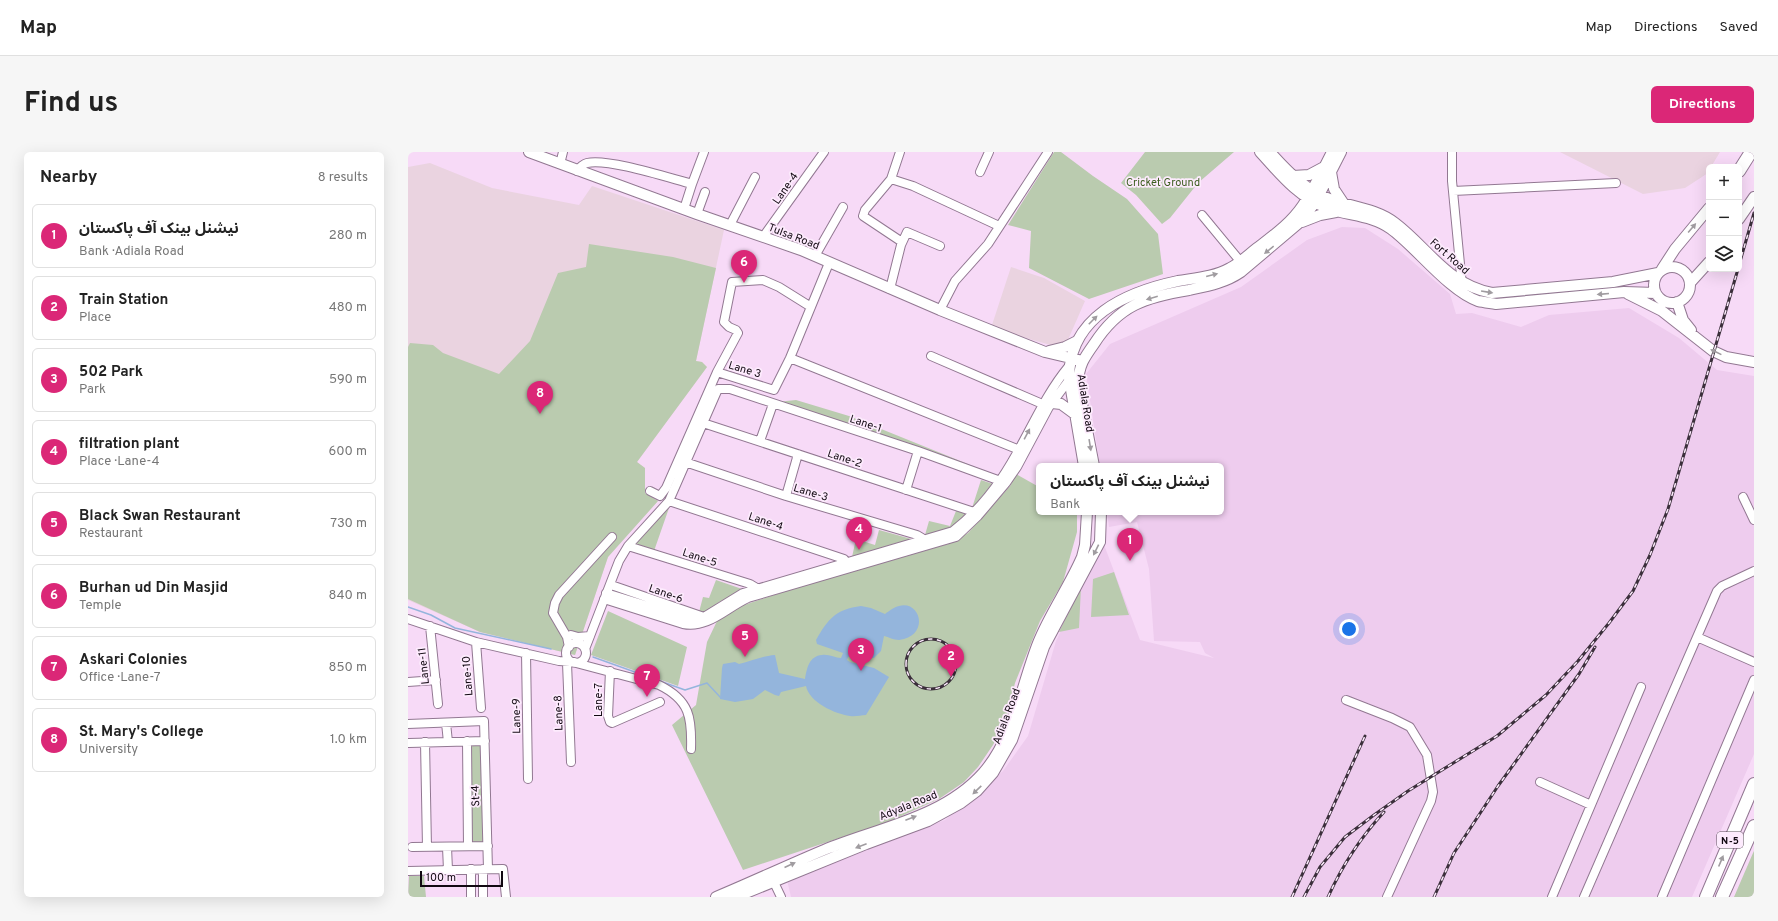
<!DOCTYPE html>
<html lang="en">
<head>
<meta charset="utf-8">
<style>
	body { margin:0; font-family:Overpass,"Noto Sans Arabic",sans-serif; background:#f6f6f6; color:#222 }
	.controls { position:absolute; right:12px; top:12px; display:grid; overflow:hidden; border-radius:6px; box-shadow:0 4px 16px #0002 }
	.controls button { width:36px; height:36px; display:grid; place-items:center; padding:0; border:0; border-bottom:1px solid #e0e0e0; background:#fff; color:#222; font:20px sans-serif }
	.scale { position:absolute; left:12px; bottom:10px; width:83px; box-sizing:border-box; padding-left:4px; border:2px solid #110811; border-top:0; font-size:11px; line-height:14px; white-space:nowrap; color:#110811; -webkit-text-stroke:3px #fdebfd; paint-order:stroke }
	.you { position:absolute; left:941px; top:477px; width:14px; height:14px; margin:-10px; border:3px solid #fff; border-radius:50%; background:#1a73e8; box-shadow:0 0 0 6px #1a73e833 }
	.badge { display:grid; place-items:center; width:26px; height:26px; border-radius:50%; background:#db2777; color:#fff; font-size:13px; font-weight:700 }
	.pin { position:absolute; translate:-50% -33px; filter:drop-shadow(0 1px 2px #0008) }
	.pin::after { content:''; position:absolute; top:21px; width:14px; height:12px; background:inherit; clip-path:polygon(0 0,100% 0,50% 100%) }
	.popup { position:absolute; left:628px; top:311px; width:188px; height:52px; box-sizing:border-box; display:grid; place-content:center; border-radius:6px; background:#fff; filter:drop-shadow(0 1px 3px #0005); font-size:13px; white-space:nowrap; color:#767676 }
	.popup b { font-size:15px; color:#222 }
	.popup::after { content:''; position:absolute; left:50%; top:100%; margin-left:-8px; border:8px solid transparent; border-top-color:#fff }
	.list { margin:0; padding:0; list-style:none }
	h2 { display:flex; justify-content:space-between; align-items:center; height:52px; margin:0; padding:0 16px; font-size:17px }
	h2 small { font-size:13px; font-weight:400; color:#767676 }
	.list li { display:grid; grid-template-columns:26px 1fr auto; gap:12px; align-items:center; box-sizing:border-box; height:64px; margin:0 8px 8px; padding:0 8px; border:1px solid #e0e0e0; border-radius:6px }
	.list b { display:block; font-size:15px; white-space:nowrap }
	.list p { margin:0; font-size:13px; white-space:nowrap; color:#767676 }
	.list em { font-size:13px; font-style:normal; color:#767676 }
	.icon { flex:none; width:22px; height:22px; fill:none; stroke:currentColor; stroke-width:2; stroke-linecap:round; stroke-linejoin:round }
	.map { position:relative; flex:none; width:1346px; height:745px; overflow:hidden; border-radius:6px }
	header { display:flex; align-items:center; gap:24px; box-sizing:border-box; height:56px; padding:0 20px; background:#fff; border-bottom:1px solid #e0e0e0 }
	header strong { font-size:19px }
	nav { display:flex; gap:22px; margin-inline-start:auto; font-size:14px }
	.intro { display:flex; align-items:center; justify-content:space-between; box-sizing:border-box; height:96px; padding:0 24px }
	h1 { margin:0; font-size:28px }
	.button { padding:10px 18px; border-radius:6px; background:#db2777; color:#fff; font-size:14px; font-weight:700 }
	main { display:flex; gap:24px; padding:0 24px }
	aside { flex:1; background:#fff; border-radius:6px; box-shadow:0 4px 16px #0002 }
	.map>svg:first-child { display:block }
</style>
</head>
<body>
<header>
<strong>Map</strong>
<nav><a>Map</a><a>Directions</a><a>Saved</a></nav>
</header>
<div class="intro"><h1>Find us</h1><a class="button">Directions</a></div>
<main>
<aside>
<h2>Nearby<small>8 results</small></h2>
<ul class="list">
<li><span class="badge">1</span><div><b>نیشنل بینک آف پاکستان</b><p>Bank · Adiala Road</p></div><em>280 m</em></li>
<li><span class="badge">2</span><div><b>Train Station</b><p>Place</p></div><em>480 m</em></li>
<li><span class="badge">3</span><div><b>502 Park</b><p>Park</p></div><em>590 m</em></li>
<li><span class="badge">4</span><div><b>filtration plant</b><p>Place · Lane-4</p></div><em>600 m</em></li>
<li><span class="badge">5</span><div><b>Black Swan Restaurant</b><p>Restaurant</p></div><em>730 m</em></li>
<li><span class="badge">6</span><div><b>Burhan ud Din Masjid</b><p>Temple</p></div><em>840 m</em></li>
<li><span class="badge">7</span><div><b>Askari Colonies</b><p>Office · Lane-7</p></div><em>850 m</em></li>
<li><span class="badge">8</span><div><b>St. Mary's College</b><p>University</p></div><em>1.0 km</em></li>
</ul>
</aside>
<div class="map">
<svg width="1346" height="745" viewBox="0 0 1346 745">
	<rect width="100%" height="100%" fill="#f7daf7"/>
	<path fill="#ece" d="M934,75l23,1 33,21 52,45 6,20 16,-1 49,14 28,-12 80,-7 50,30 38,32 37,6v378l-62,143h-901l-4,-17 158,-60 58,-49 25,-35 28,-95 47,-99 37,98 74,18 -9,-5 -5,-11 -46,-1 -5,-72 -12,-47 -28,5 -2,-15h114v-46h-121l-14,-92 24,-30 131,-57 66,-47z"/>
	<path fill="#ead3e0" d="M1152,0h160l-9,15h-2l-1,6 -23,15 -42,6z
		M22,11l62,25 87,17 13,-19 132,44 -28,131 6,1 5,5 -70,95 8,6v25l13,8 -50,56 -33,98 -95,-23 -72,-32v-433z
		M603,115l33,11 41,23 -18,41 -13,4 -63,-18z"/>
	<path fill="#bacbaf" d="M646,0h7l32,24 34,23 31,35 5,40 -74,25 -60,-31 2,-37 -23,-6z
		M737,0h89l-36,31 -28,35 -8,6 -26,-29 -15,-12z
		M181,92l84,13 43,11 -20,93 6,1 5,5 -70,95 8,6v25l13,8 -50,56 -33,98 -95,-23 -72,-33v-252l2,-4 23,2 10,8 56,21 31,-33 28,-68 28,-6z
		M388,248l53,16 151,61 -223,-75z
		M608,322l23,13v25h38v20l-14,50 -23,39 -25,62 -9,37 -13,25 -15,22 -14,15 -25,17 -51,23 -145,48 -71,-145 24,-20 11,-63 10,-21 21,-14 48,-16 162,-47 20,-11 42,-47z
		M573,328l12,4 -21,24z
		M261,356l-15,43 -19,-6 -1,-4z
		M548,359l12,3 -17,14 -26,7 4,-14 21,5z
		M471,378l36,10 -63,17 4,-18 19,6z
		M706,420l15,43 -38,2 2,-38z
		M308,428l29,10 -26,12 -15,11 -5,-1 4,-15 6,1z
		M673,435l-2,41 -20,4z
		M200,459l79,36 -9,39 -87,-31z
		M62,592l11,1 3,99h-14z
		M1346,699v46h-20l19,-44z
		M1,724h15l2,21h-18z"/>
	<path fill="#94b5dc" d="M453,454l10,2 14,6c4,-3 9,-7 14,-8 22,-6 31,30 0,34 -6,0 -10,-3 -15,-4l-3,15 -7,7 -22,-2 -4,1 -1,3 3,2 24,6 15,9 -23,38c-5,0 -11,2 -16,1 -15,-2 -41,-14 -44,-30l-25,6 -2,4 -4,-1 -10,-5 -12,9 -18,3 -15,-3 2,-31 1,-4 12,-2 4,2c13,-3 23,-8 36,-9l4,18 26,6c2,-11 4,-23 17,-24 7,-1 13,3 19,3l2,-5 -26,-9 -1,-4c12,-21 20,-31 45,-34z"/>
	<g fill="none" stroke-linecap="round" stroke-linejoin="round">
		<path stroke="#94b5dc" stroke-width="1.5" d="M0,455l23,8 24,13 96,21
			M185,505l92,33 22,-7 14,15"/>
		<g stroke="#927892" stroke-width="10">
			<path id="minor" d="M1044,0v29l10,104
				M152,12l3,-12
				M169,19c3,-4 6,-7 10,-8 21,-5 82,15 105,21
				M572,20l9,-20
				M483,27l9,-27
				M1045,39l163,-8
				M276,57l8,-25 12,-32
				M289,62l8,-22
				M794,63l38,46
				M322,73l25,-48
				M355,85l61,-85
				M494,90l-39,-26 2,-6 26,-31 22,7 86,40
				M407,104l28,-49
				M482,137l11,-44 6,-13 33,14
				M532,158l15,-29 33,-37 60,-92
				M523,204l116,50
				M382,206l232,93
				M309,220l21,-39 -2,-3 -7,-3 -5,-5 8,-40 31,-2 16,7 32,20
				M295,271l271,89 4,3
				M352,289l13,-37
				M277,310l101,34 131,39 5,3 4,5
				M498,338l12,-39
				M242,339l10,5 6,-8 51,-116 57,18 16,-32 39,-95
				M378,344l12,-42
				M1335,345l11,23
				M261,349l175,58 5,7
				M220,394l122,38 10,6
				M206,434l90,31
				M198,441l84,26 7,1 7,-3 39,-24 210,-62c18,-14 35,-33 48,-52 25,-36 39,-78 68,-113
				M196,447l79,25c25,5 43,-16 65,-26l208,-61 22,-21 28,-33 11,-16 32,-60 23,-31
				M0,467l68,23 83,19 15,1
				M22,474l8,78
				M163,483l7,2 12,-1
				M1289,485l57,25
				M68,490l5,66
				M158 501a10 10 0 1 1 20 0a10 10 0 1 1-20 0Z
				M161,495l-2,-10 -14,-24 2,-10 4,-8 53,-58
				M177,497l34,-88 9,-15 41,-45 49,-112h12l188,62 88,32
				M118,501l2,126
				M159,511l4,99
				M168,511l83,22c31,15 33,33 32,64
				M202,519l-2,45 2,6 2,1 48,-21
				M0,530l28,-2
				M938,548l46,18 18,9 17,28 6,37 -2,9 -44,96
				M38,571l2,19
				M0,572l76,-3 4,148
				M59,589l1,105
				M17,590l2,105
				M1,591l76,-2
				M1132,630l51,23
				M4,695l76,-1
				M39,695l1,23
				M63,717v28
				M75,717v28
				M0,719l95,-2 3,28
				M363,724l10,21
				M1144,745l89,-210
				M1176,745l133,-306 5,-5 32,-15
				M1254,745l92,-217"/>
		</g>
		<g stroke="#927892" stroke-width="12">
			<path id="major" d="M121,0l168,62 104,36 139,60 105,42 38,9
				M852,0c20,22 38,45 67,56 21,8 45,7 64,21 25,18 58,62 87,72 5,1 12,2 18,3l128,-12 32,1
				M862,0c18,20 36,39 62,48 21,7 45,9 63,23 33,25 53,62 97,70l121,-11 45,-9
				M923,20l3,17 10,15
				M885,24l16,-1 15,-8
				M1331,67l15,-22
				M894,70l18,-7 16,-3
				M1246 133a18 18 0 1 1 36 0a18 18 0 1 1-36 0Z
				M1254,117l13,-20 34,-41
				M1282,131l19,-21
				M1220,142l34,17 51,40 13,6 28,5
				M1269,150l6,18 8,10
				M641,199l16,-4 12,-6
				M644,251l9,1 15,11
				M676,314l-15,-88c0,-61 57,-86 109,-97 18,-3 36,-4 52,-13 10,-5 18,-13 27,-20 17,-13 34,-25 46,-43 11,-17 20,-35 29,-53
				M686,314l-16,-83c1,-18 6,-25 16,-39 25,-39 52,-47 95,-54 19,-4 36,-7 52,-18l58,-49 16,-20 26,-51
				M308,745c36,-15 72,-32 108,-47 53,-22 119,-32 159,-77 31,-35 38,-87 55,-130 12,-30 31,-56 44,-86l3,-12 2,-33
				M328,745l130,-53 62,-23 33,-18 16,-12 16,-18 19,-33 32,-93 56,-105 1,-30"/>
		</g>
		<g stroke="#927892" stroke-width="14">
			<path id="highway" d="M1331,19l12,-19
				M1298,745l48,-113
				M1314,745l32,-71"/>
		</g>
		<use href="#minor" stroke="#fff" stroke-width="8"/>
		<use href="#major" stroke="#fff" stroke-width="10"/>
		<use href="#highway" stroke="#fff" stroke-width="12"/>
		<g stroke="#3b2f3b" stroke-width="3">
			<path id="rail" d="M1331,113l15,-52
				M498 512a25 25 0 1 1 50 0a25 25 0 1 1-50 0Z
				M884,745l73,-161
				M896,745l16,-30 25,-30 29,-22 34,-24 89,-55 49,-41 32,-34 31,-38 24,-32 17,-36 18,-46 70,-240
				M920,745c14,-31 32,-59 56,-85
				M1026,745l20,-44 44,-67 81,-112 16,-27"/>
		</g>
		<use href="#rail" stroke="#fdebfd" stroke-width="1.5" stroke-dasharray="4.5" stroke-linecap="butt"/>
	</g>
	<defs><path id="oneway-solid" d="M-6-.8H1V-3.2L6.5 0L1 3.2V.8H-6Z"/></defs>
	<g fill="#a09ca0">
		<use href="#oneway-solid" transform="translate(1284 76) rotate(-50)"/>
		<use href="#oneway-solid" transform="translate(861 98) rotate(141)"/>
		<use href="#oneway-solid" transform="translate(804 123) rotate(-14)"/>
		<use href="#oneway-solid" transform="translate(1079 140) rotate(9)"/>
		<use href="#oneway-solid" transform="translate(1195 142) rotate(175)"/>
		<use href="#oneway-solid" transform="translate(744 146) rotate(164)"/>
		<use href="#oneway-solid" transform="translate(685 168) rotate(-45)"/>
		<use href="#oneway-solid" transform="translate(1308 200) rotate(-154)"/>
		<use href="#oneway-solid" transform="translate(619 282) rotate(-62)"/>
		<use href="#oneway-solid" transform="translate(682 293) rotate(81)"/>
		<use href="#oneway-solid" transform="translate(688 398) rotate(116)"/>
		<use href="#oneway-solid" transform="translate(569 638) rotate(136)"/>
		<use href="#oneway-solid" transform="translate(503 666) rotate(-21)"/>
		<use href="#oneway-solid" transform="translate(453 694) rotate(159)"/>
		<use href="#oneway-solid" transform="translate(1313 709) rotate(-67)"/>
		<use href="#oneway-solid" transform="translate(382 713) rotate(-24)"/>
	</g>
	<g text-anchor="middle" stroke-width="3.5" stroke-linejoin="round" paint-order="stroke">
		<rect fill="#fdebfd" stroke="#584c58" stroke-width="1" x="1309" y="680" width="26" height="16" rx="3"/>
		<g font-size="10" font-weight="bold" fill="#110811">
			<text x="1322" y="692">N-5</text>
		</g>
		<g font-size="11" fill="#3e5f21" stroke="#fdebfd">
			<text x="755" y="34">Cricket Ground</text>
		</g>
		<g font-size="11" fill="#110811" stroke="#fdebfd">
			<text transform="translate(377 36) rotate(-55)" y="4">Lane-4</text>
			<text transform="translate(386 84) rotate(21)" y="4">Tulsa Road</text>
			<text transform="translate(1042 104) rotate(41)" y="4">Fort Road</text>
			<text transform="translate(337 217) rotate(17)" y="4">Lane 3</text>
			<text transform="translate(678 251) rotate(81)" y="4">Adiala Road</text>
			<text transform="translate(458 271) rotate(18)" y="4">Lane-1</text>
			<text transform="translate(437 306) rotate(18)" y="4">Lane-2</text>
			<text transform="translate(403 340) rotate(17)" y="4">Lane-3</text>
			<text transform="translate(358 369) rotate(18)" y="4">Lane-4</text>
			<text transform="translate(292 405) rotate(18)" y="4">Lane-5</text>
			<text transform="translate(258 441) rotate(19)" y="4">Lane-6</text>
			<text transform="translate(15 514) rotate(-96)" y="4">Lane-11</text>
			<text transform="translate(59 524) rotate(-94)" y="4">Lane-10</text>
			<text transform="translate(190 548) rotate(-90)" y="4">Lane-7</text>
			<text transform="translate(150 561) rotate(-92)" y="4">Lane-8</text>
			<text transform="translate(108 564) rotate(-91)" y="4">Lane-9</text>
			<text transform="translate(598 564) rotate(-69)" y="4">Adiala Road</text>
			<text transform="translate(67 644) rotate(-92)" y="4">St-4</text>
			<text transform="translate(500 653) rotate(-22)" y="4">Adyala Road</text>
		</g>
	</g>
</svg>
<div class="controls">
<button>+</button>
<button>−</button>
<button><svg class="icon" aria-label="layers" viewBox="0 0 24 24"><path d="M12 4l9 5-9 5-9-5zM3 14l9 5 9-5"/></svg></button>
</div>
<div class="scale">100 m</div>
<div class="you"></div>
<div class="pin badge" style="left:722px;top:409px">1</div>
<div class="popup"><b>نیشنل بینک آف پاکستان</b>Bank</div>
<div class="pin badge" style="left:543px;top:525px">2</div>
<div class="pin badge" style="left:453px;top:519px">3</div>
<div class="pin badge" style="left:451px;top:398px">4</div>
<div class="pin badge" style="left:337px;top:505px">5</div>
<div class="pin badge" style="left:336px;top:131px">6</div>
<div class="pin badge" style="left:239px;top:545px">7</div>
<div class="pin badge" style="left:132px;top:262px">8</div>
</div>
</main>
</body>
</html>
